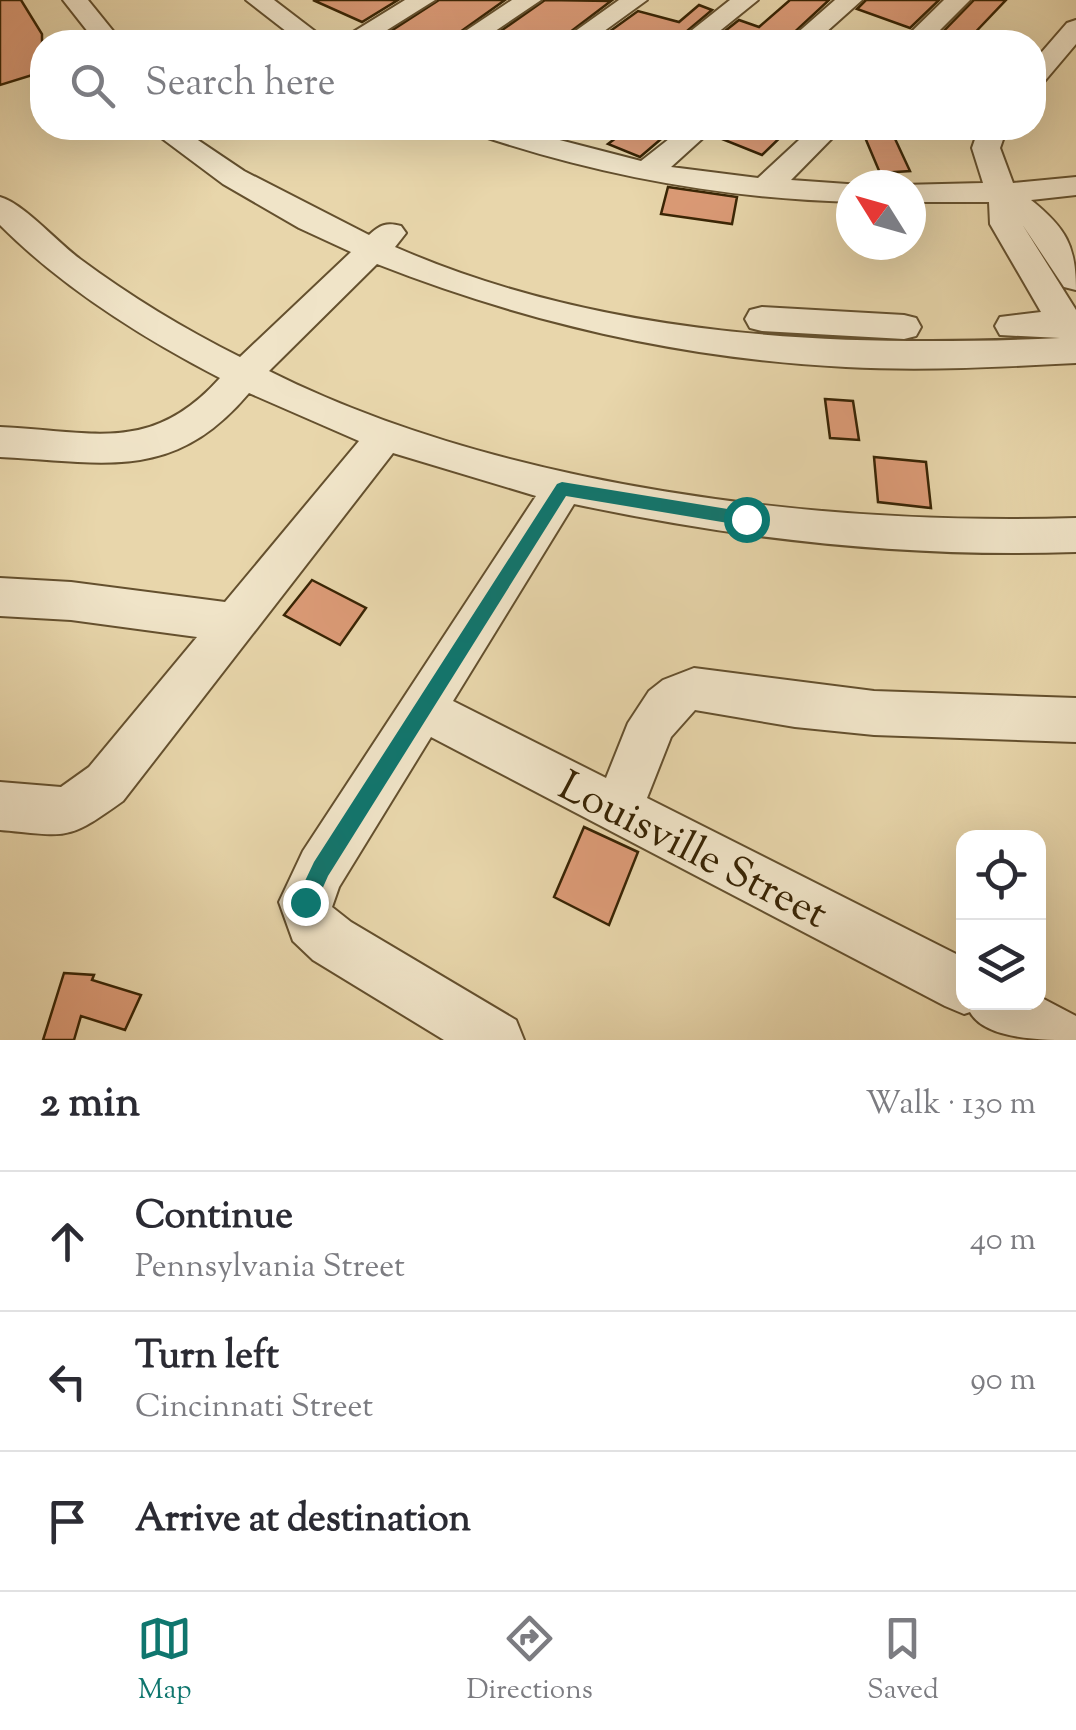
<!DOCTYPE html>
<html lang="en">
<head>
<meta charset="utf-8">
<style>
	body { margin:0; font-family:"Sorts Mill Goudy",serif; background:#f2f2f3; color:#2b2b33 }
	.controls { position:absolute; right:30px; bottom:30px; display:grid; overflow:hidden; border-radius:20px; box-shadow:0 10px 40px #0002 }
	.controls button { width:90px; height:90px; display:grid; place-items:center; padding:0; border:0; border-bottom:2px solid #e1e1e2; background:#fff; color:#2b2b33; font:50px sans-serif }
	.compass { position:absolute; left:836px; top:170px; width:90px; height:90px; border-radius:50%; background:#fff; box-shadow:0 10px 40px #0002; rotate:307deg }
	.stop { position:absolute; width:30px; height:30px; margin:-22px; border:8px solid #0f766e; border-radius:50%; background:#fff }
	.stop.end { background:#0f766e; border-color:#fff; box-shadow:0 2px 10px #0008 }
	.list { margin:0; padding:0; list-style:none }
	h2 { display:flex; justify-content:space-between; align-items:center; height:130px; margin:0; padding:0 40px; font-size:42px }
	h2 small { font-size:32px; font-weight:400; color:#7c7c81 }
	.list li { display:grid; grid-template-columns:65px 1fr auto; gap:30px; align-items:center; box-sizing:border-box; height:140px; padding:0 40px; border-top:2px solid #e1e1e2 }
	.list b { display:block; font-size:38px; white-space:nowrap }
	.list p { margin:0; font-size:32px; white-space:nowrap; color:#7c7c81 }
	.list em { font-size:32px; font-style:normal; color:#7c7c81 }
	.icon { flex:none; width:55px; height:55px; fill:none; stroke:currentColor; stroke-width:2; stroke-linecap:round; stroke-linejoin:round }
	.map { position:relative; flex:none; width:1076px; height:1040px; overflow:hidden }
	.search { position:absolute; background:#fff; box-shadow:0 10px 40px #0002; left:30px; right:30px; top:30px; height:110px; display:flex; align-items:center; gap:25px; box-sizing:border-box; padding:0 35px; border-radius:40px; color:#7c7c81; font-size:38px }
	.sheet { height:550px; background:#fff }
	nav { display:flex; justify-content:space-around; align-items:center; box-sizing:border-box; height:140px; border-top:2px solid #e1e1e2; background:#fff; font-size:28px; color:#7c7c81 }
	nav a { display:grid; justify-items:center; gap:5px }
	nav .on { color:#0f766e }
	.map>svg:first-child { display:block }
</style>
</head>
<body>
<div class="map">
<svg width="1076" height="1040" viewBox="0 0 1076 1040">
	<rect width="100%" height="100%" fill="#e8d6ab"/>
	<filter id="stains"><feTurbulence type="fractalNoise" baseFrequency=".002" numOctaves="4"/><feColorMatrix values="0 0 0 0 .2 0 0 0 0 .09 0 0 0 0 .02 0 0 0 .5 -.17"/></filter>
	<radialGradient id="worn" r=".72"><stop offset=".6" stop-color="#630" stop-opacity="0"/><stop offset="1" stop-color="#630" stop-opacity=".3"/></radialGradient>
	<path fill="#dc9b77" stroke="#382404" stroke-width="2.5" d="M0,0h21l21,34v38l-42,13z
		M313,0h85l-36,22z
		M439,0h66l-59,42h-72z
		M545,0l66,1 -54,41h-72z
		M790,0h39l-45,42h-73l28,-22 20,7z
		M866,0h73l-29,28 -53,-19z
		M974,0h32l-40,42 -28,-5z
		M699,5l13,5 -38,32h-79l43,-31 41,11z
		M629,128h45l-34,29 -32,-13z
		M718,128h72l-28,27 -50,-20z
		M861,128h29l20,43 -30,2z
		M668,187l69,10 -5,27 -71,-10z
		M825,399l28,2 6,39 -29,-2z
		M874,457l52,5 5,46 -53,-6z
		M312,580l54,28 -26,37 -56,-30z
		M584,827l54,25 -29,73 -55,-28z
		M64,973l30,2 -2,5 49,15 -16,35 -44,-14 -7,24h-31z"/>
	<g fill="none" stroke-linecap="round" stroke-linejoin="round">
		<g stroke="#64502e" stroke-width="4">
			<path id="minor" d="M63,0h25l34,42h-26z
				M246,0h28l55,42h-29z
				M405,0h30l-67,42h-31z
				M512,0h29l-62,42h-30z
				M619,0h28l-58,42h-29z
				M730,0h28l-52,42h-29z
				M835,0h27l-47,42h-28z
				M944,0h26l-42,42h-27z
				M1076,20v24l-33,39 -9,2v-24l33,-38z
				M148,128h32l64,43 125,64c11,-10 17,-13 32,-9l5,7 -11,14c207,91 442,101 665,91l-60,-3 -5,-9 5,-9 41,-5 -51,-88 -1,-22h-78v-17h-10l82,-2 -11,-35 7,-20h28l-7,20 13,35 63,-6v18l-45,5c35,28 45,46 45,90l-12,-3 -42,-63 54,86v53c-76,4 -153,8 -230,4 -161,-8 -319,-44 -469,-103l-108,107c231,116 550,155 807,147v34c-168,6 -338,-13 -502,-48l-121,197 153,77 22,-55 21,-32 14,-11 31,-12 180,23 202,7v44l-202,-7 -79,-8 -100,-17 -24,27 -24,61 317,160v44h74v-6l38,20v24c-32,0 -91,0 -106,-28l-6,2 -19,-8 -514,-269 -92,150 -7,20 19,15 165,98 8,20h-80l-131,-80 -20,-19 -14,-39 24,-51 233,-355 -143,-43 -270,348c-57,41 -55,35 -123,29v-48l61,5 28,-20 108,-130 -126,-17 -71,-4v-38l71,4 154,20 134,-161 -110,-48c-76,90 -144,69 -249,64v-30c93,4 151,28 220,-49 -79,-41 -157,-90 -220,-153v-28c23,6 58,46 80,62 50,37 104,70 160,98l111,-105 -52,-24 -76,-44z
				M472,128h41l128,33 42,-33h31l-43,39 87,11 54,-50h30l-51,52 70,5h-10v17c-129,-4 -252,-26 -375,-68z
				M762,307l142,8 12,3 5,9 -5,9 -12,3 -142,-8 -12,-3 -5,-9 5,-9z"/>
		</g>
		<use href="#minor" fill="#f0e4c8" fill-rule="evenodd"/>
	</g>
	<path fill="#0f766e" d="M562,482l184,30 9,7 -9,7 -180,-30 -238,380 -15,34 -8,3 -7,-3 -3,-8 19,-40 243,-378z"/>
	<g text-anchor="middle" stroke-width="8" stroke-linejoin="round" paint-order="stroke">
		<g font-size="42" fill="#382404" stroke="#f0e4c8">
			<text transform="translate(694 848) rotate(27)" y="15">Louisville Street</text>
		</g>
	</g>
	<rect width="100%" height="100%" filter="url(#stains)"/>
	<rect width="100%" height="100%" fill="url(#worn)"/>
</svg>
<div class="controls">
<button><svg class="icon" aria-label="locate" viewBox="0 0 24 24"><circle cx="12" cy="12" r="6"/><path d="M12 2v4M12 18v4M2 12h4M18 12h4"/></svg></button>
<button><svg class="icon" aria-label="layers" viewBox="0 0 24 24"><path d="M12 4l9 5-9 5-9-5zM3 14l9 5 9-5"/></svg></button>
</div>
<svg class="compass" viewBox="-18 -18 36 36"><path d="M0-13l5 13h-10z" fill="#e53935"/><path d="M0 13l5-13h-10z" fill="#7c7c81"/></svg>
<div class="stop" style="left:746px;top:519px"></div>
<div class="stop end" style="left:305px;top:902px"></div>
<div class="search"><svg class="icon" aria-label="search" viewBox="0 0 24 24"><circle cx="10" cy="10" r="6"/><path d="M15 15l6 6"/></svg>Search here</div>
</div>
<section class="sheet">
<h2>2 min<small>Walk · 130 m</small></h2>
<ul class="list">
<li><svg class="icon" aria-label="ahead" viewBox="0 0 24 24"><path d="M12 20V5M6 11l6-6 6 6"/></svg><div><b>Continue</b><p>Pennsylvania Street</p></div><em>40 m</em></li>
<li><svg class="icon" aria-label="left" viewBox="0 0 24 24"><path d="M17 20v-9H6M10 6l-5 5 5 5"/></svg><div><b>Turn left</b><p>Cincinnati Street</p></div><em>90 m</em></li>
<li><svg class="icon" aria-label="arrive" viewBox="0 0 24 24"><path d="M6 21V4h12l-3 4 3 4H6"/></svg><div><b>Arrive at destination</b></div></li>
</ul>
</section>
<nav>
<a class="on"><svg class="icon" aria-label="map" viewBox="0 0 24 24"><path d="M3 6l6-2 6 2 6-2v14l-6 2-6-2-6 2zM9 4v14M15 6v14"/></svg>Map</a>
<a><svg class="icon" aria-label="directions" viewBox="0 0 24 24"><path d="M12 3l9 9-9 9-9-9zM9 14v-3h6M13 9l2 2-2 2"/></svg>Directions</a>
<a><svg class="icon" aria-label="saved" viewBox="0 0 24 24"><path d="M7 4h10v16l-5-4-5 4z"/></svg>Saved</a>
</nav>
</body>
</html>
